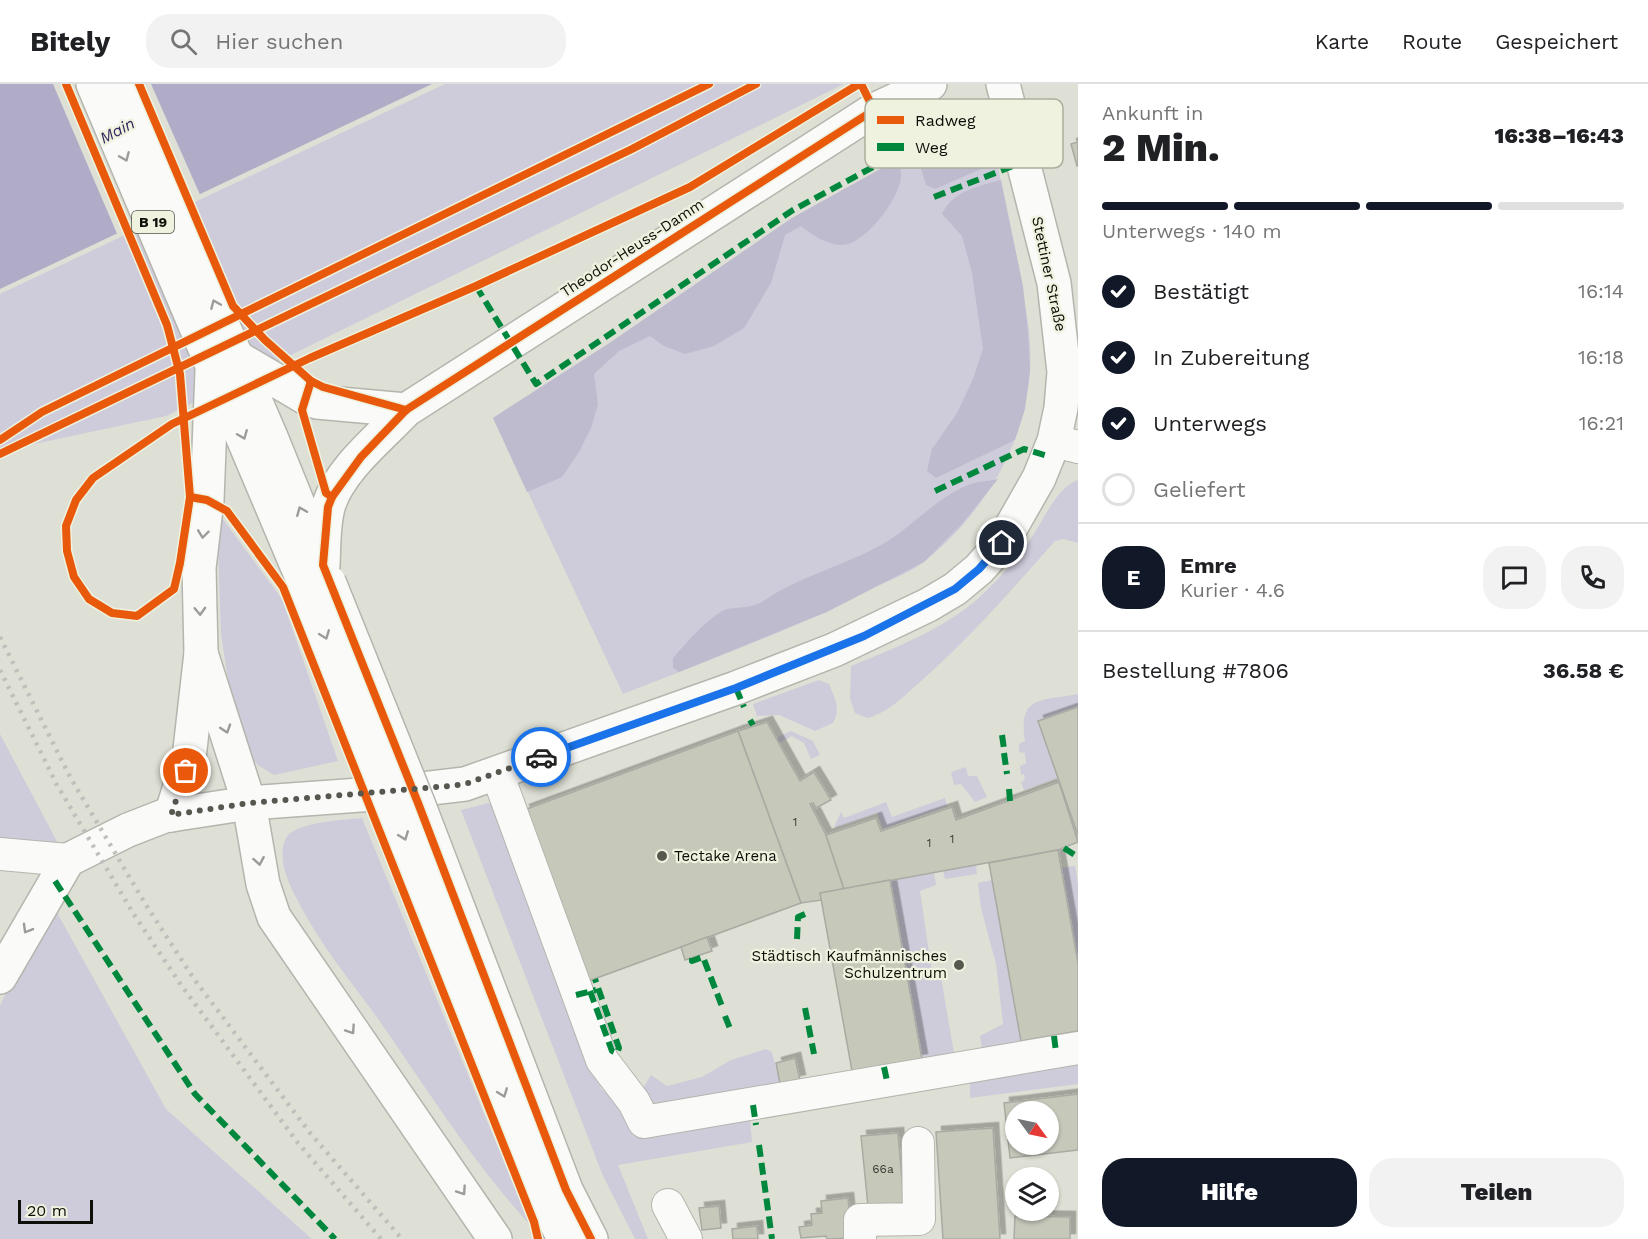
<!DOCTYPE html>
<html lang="de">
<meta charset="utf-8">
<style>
:root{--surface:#fff;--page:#f2f2f2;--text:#202124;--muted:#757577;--line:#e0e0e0;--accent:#111827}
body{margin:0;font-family:"Work Sans",sans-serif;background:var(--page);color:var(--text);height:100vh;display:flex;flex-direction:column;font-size:22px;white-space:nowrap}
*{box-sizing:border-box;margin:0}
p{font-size:20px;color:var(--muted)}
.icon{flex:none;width:33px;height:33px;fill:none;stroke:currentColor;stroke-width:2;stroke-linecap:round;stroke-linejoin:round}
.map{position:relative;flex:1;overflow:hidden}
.drawer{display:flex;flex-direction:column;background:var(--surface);width:570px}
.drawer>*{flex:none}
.needle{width:39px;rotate:123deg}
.tools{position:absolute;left:1005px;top:1017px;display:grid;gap:12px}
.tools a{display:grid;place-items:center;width:54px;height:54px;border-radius:50%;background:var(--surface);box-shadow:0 2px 4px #0004;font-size:30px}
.scale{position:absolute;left:18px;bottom:15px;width:75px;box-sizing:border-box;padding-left:6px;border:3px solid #0d0e08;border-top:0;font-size:16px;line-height:21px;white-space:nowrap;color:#0d0e08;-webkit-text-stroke:4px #eff2de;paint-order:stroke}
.pin{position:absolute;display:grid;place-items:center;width:51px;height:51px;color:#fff;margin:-26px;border:3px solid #fff;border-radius:50%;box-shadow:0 2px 6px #0007}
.courier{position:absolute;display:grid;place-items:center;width:60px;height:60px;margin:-30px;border:4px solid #1a73e8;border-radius:50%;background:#fff;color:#222;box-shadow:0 2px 8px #0007}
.overview em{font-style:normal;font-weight:800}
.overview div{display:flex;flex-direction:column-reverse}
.overview{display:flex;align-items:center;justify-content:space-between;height:102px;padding:0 24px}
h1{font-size:39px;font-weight:800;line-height:45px}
.bar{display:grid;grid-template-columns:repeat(4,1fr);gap:9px 6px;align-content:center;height:72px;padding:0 24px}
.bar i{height:8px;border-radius:4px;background:var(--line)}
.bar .current{background:var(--accent)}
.bar p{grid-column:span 4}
.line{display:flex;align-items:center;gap:15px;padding:0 24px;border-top:2px solid var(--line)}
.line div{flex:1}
.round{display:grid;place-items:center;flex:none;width:63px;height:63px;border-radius:24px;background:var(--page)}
ol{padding:0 24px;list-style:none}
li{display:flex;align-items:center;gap:18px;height:66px}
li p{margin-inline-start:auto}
li .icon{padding:6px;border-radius:50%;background:var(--accent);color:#fff;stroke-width:4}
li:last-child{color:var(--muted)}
li i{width:33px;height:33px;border:3px solid var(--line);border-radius:50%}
.cta{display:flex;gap:12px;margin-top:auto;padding:12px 24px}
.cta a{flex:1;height:69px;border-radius:24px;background:var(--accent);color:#fff;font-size:24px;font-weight:800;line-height:69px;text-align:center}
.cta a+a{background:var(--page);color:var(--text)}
header{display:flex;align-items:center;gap:36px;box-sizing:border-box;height:84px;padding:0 30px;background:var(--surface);border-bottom:2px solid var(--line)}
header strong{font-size:28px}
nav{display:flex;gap:33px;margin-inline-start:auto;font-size:21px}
.search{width:420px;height:54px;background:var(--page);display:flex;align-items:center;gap:15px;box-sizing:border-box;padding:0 21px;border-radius:24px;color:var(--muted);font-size:22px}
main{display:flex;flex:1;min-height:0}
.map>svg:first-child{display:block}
.green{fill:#cecbda}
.forest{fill:#bebbcf}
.water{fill:#b0acc8}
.pier{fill:#dee0d5}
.building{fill:#c6c8ba;stroke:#a9aaa2;stroke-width:1.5;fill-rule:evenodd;filter:url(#shadow)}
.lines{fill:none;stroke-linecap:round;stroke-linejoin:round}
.minor-casing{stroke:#b4b5ad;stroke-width:34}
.major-casing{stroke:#b4b5ad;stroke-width:36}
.minor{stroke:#fafaf9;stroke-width:32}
.major{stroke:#fafaf9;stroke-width:33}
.rail{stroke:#bfc0bc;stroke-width:4.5;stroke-dasharray:3 6;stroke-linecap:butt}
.major-bridge-casing{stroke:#b4b5ad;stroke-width:36;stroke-linecap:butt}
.major-bridge{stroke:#fafaf9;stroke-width:33}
.quiet{stroke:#00873e;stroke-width:6;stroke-dasharray:12 6;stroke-linecap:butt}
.cycleway-casing{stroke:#eff2de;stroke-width:11}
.cycleway{stroke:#e8590c;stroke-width:8}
.oneway{stroke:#9b9c99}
.done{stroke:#565850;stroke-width:6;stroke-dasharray:0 10.8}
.route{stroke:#1a73e8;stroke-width:8}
.poi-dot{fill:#565850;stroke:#eff2de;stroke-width:2}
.labels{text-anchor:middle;stroke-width:4.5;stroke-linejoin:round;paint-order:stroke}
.number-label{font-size:12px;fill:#3d3e36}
.shield{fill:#eff2de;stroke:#515248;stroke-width:1.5}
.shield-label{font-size:14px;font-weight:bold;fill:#0d0e08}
.street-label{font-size:15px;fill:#0d0e08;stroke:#eff2de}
.poi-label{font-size:15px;fill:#0d0e08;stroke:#eff2de;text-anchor:start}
.water-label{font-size:16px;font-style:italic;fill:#33245c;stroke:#eff2de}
.key{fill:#eff2de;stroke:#abae9e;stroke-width:1.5}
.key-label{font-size:16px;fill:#0d0e08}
</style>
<header>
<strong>Bitely</strong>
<div class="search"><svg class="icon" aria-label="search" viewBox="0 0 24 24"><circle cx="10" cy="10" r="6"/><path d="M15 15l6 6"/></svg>Hier suchen</div>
<nav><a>Karte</a><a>Route</a><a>Gespeichert</a></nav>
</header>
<main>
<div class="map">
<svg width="1078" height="1155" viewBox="0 0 1078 1155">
<defs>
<filter id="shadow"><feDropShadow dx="5.5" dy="-5.5" stdDeviation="0" flood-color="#0004"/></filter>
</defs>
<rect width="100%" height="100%" fill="#dee0d5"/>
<!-- green -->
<g class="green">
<polygon points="445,0 844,0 166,332 34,360 0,376 0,210"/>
<path d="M973 47 990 62 997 78C1003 106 1007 134 1013 162 1021 203 1033 245 1030 288 1024 363 984 429 925 477 909 490 884 498 865 508 787 548 705 578 623 610L493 334 608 260 792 134 919 63 958 48Z"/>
<path d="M1078 396V459L1063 455 1055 457C1012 506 969 555 920 598 904 612 888 629 867 634L855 629 850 615 851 582C897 563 943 546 981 512 999 495 1018 474 1032 453 1045 434 1056 404 1078 396Z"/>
<polygon points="222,434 282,515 338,677 274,691 258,681 244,666 230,609 221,550 218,462"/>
<path d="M819 596 829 600C835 614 841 625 833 639L815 647 779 631 757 632 753 620Z"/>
<path d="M1078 610V623L1058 694 1024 706 1021 698 1025 696 1024 690 1021 691 1020 682 1026 679 1025 669 1019 668V660L1025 657C1017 610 1044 617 1078 610Z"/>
<polygon points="791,647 813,657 820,671 811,675 804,659 792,652 779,659 776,654"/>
<polygon points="0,650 62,767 0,761"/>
<polygon points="966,683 968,692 977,692 987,713 975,718 961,700 954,701 951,688"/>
<polygon points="945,714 947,722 883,745 877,729 835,744 835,741 841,728 844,734 886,718 892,733"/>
<polygon points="489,719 493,720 601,1005 621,1020 633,1052 750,1035 752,1058 618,1081 648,1155 635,1155 603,1092 461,726"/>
<path d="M362 734 530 1141C474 1080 428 1007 381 939 353 900 321 862 299 819 289 801 276 774 286 754 294 738 344 736 362 734Z"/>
<polygon points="976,781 977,790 945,795 943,787"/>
<polygon points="1075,782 1078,800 1078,879 1061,784"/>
<polygon points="934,789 936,801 920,807 932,889 940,888 954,969 922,975 890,796"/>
<polygon points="992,796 1021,957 982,965 980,952 1003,940 996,880 981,824 978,799"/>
<polygon points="55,825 166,1025 312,1155 0,1155 0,922 11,898"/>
<polygon points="766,965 772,968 780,1000 655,1021 650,1020 642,1006 651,991 667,1002 702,993 731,976"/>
<polygon points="1078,977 1078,1000 970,1014 970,997"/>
</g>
<!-- forest -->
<g class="forest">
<polygon points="973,47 990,62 997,78 935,105 926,101 921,84 919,63 958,48"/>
<path d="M897 76C899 80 901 86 901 90 902 112 866 160 842 161 827 161 812 151 801 142L785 151 771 199 744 244 714 262 685 270 664 262 650 252 619 267 594 290 598 320 591 344 579 368 562 393 527 408 493 334 608 260 792 134Z"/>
<path d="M1001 96 1023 202 1028 247 1030 286 1025 325 1015 356 936 394 927 387 932 365 957 329 973 295 983 265 972 189 962 152 942 130C952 107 980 102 1001 96Z"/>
<path d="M998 395 961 441 924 478 827 528 679 588 673 584V574C688 557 703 539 722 527 732 521 748 527 765 516 801 492 843 482 881 461 912 444 937 412 971 400 979 397 990 397 998 395Z"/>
</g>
<!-- water -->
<polygon class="water" points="0,0 432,0 0,205"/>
<!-- pier -->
<polygon class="pier" points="53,0 151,0 201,113 118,152"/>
<!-- building -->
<g class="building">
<polygon points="1078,58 1078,82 1077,82 1071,60"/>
<polygon points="1078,623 1078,751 1038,637"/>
<polygon points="767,638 800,697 814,688 831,716 816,724 813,719 810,720 826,751 844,805 820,809 822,816 801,819 738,647"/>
<polygon points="738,647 801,819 586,898 524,726"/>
<polygon points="1059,698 1078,758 1058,766 844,805 826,751 876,734 881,747 952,723 956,736"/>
<polygon points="1058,766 1078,879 1078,947 1021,957 989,779"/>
<polygon points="890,796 922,975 852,987 820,809"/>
<polygon points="707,853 712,867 685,876 681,863"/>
<polygon points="795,974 800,996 780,1000 776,979"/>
<path d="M1078 1010V1066L1010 1074 1004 1019ZM1016 1028H1048V1060H1016Z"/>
<polygon points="993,1044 1000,1155 943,1155 936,1048"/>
<polygon points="898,1049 904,1119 868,1122 861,1052"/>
<polygon points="848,1114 852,1154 827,1155 826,1152 801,1154 799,1143 812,1141 811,1130 822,1129 821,1117"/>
<polygon points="719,1122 721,1144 702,1146 699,1124"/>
<polygon points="1015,1132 1070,1133 1070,1155 1014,1155"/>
<polygon points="757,1142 758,1155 733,1155 732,1145"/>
</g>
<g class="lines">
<!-- minor casing -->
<g class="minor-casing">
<g id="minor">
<polyline points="1054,357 1078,363"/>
<polyline points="497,689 602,976 634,1018 644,1038 1078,964"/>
<polyline points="0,770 68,776"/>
<polyline points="668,1121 686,1155"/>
<polyline points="860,1155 860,1136 919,1135 918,1059"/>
</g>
</g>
<!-- major casing -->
<g class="major-casing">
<g id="major">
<polyline points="93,0 303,496"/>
<polyline points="119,0 271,353 320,474"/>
<polyline points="238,274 306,314 317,318 406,326"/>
<path d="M323 481C324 462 323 439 329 420 341 384 380 354 406 326L874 26 930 0"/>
<polyline points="201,569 249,719 263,800 274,833 495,1155"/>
<polyline points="171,731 189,674 201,569 199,484 207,416 212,287"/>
<polyline points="0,893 68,776 128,746 164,732 249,719 388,709 465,700 736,604 834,566 928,521 955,505 979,485 1002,459 1039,394 1054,357 1061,324 1064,288 1054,199 1003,0"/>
<polyline points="503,941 566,1106 591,1155"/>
<polyline points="482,954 540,1106 564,1155"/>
</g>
</g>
<!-- minor -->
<use href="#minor" class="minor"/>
<!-- major -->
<use href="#major" class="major"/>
<!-- rail -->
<g class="rail">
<polyline points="0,553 70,693 146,821 194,895 310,1049 402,1155"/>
<polyline points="0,586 57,701 133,829 181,901 298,1059 381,1155"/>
</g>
<!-- major-bridge casing -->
<g class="major-bridge-casing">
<g id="major-bridge">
<polyline points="303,496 482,954"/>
<polyline points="329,498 418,719 503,941"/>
</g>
</g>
<!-- major-bridge -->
<use href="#major-bridge" class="major-bridge"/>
<!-- quiet -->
<g class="quiet">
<polyline points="934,113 1023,78"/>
<polyline points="476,202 536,300 793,126 929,53 1011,24"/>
<polyline points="935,407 1024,365 1048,372"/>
<polyline points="736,604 744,623"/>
<polyline points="750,636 753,641"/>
<polyline points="1002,651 1004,665"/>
<polyline points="1004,669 1007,690"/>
<polyline points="1009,705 1010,717"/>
<polyline points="1064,764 1078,773"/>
<polyline points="55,797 195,1010 335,1155"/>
<polyline points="797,855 798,833 805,830"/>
<polyline points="692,874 692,877 703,873 723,925"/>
<polyline points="590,907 612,967 617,969 619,964 595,895"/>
<polyline points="576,911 596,906"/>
<polyline points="805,924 814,970"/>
<polyline points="725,932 731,947"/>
<polyline points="1054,952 1056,968"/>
<polyline points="884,983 887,997"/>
<polyline points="753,1021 756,1041"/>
<polyline points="759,1061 772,1155"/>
</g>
<!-- cycleway casing -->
<g class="cycleway-casing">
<g id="cycleway">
<polyline points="66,0 167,241 180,290 190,413 180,479 174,505 137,532 112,529 89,515 74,493 67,467 66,442 76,416 93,394 172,340 310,274 476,202 690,103 859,0"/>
<polyline points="139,0 233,222 265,256 311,297 323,303 406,326"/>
<polyline points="311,297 302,326 326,409 332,413"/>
<polyline points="0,356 42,328 709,0"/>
<polyline points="0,370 632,65 756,0"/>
<polyline points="190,413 207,416 227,427 283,503 534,1138 538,1155"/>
<polyline points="591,1155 566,1106 418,719 323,481 328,423 332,413 361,373 406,326 874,26 861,0"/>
</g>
</g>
<!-- cycleway -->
<use href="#cycleway" class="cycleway"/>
</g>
<!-- one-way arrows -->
<defs><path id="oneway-chevron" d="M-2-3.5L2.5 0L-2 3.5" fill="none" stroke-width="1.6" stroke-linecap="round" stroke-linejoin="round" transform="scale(1.5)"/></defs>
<g class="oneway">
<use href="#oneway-chevron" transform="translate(125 73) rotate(67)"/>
<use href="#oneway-chevron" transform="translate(215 220) rotate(-113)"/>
<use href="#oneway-chevron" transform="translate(243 351) rotate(68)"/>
<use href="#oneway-chevron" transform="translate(301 427) rotate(-112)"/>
<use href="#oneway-chevron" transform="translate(203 450) rotate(97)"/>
<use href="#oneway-chevron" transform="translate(200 527) rotate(88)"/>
<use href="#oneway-chevron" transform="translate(325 551) rotate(69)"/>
<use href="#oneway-chevron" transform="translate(226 645) rotate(72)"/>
<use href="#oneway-chevron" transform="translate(404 752) rotate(69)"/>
<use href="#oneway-chevron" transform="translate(259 777) rotate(80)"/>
<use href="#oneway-chevron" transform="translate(27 845) rotate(120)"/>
<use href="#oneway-chevron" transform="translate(351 946) rotate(56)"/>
<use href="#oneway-chevron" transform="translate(503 1009) rotate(69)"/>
<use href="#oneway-chevron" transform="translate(462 1107) rotate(56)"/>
</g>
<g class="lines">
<!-- done -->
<polyline class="done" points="186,687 171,731 249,719 449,702 465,700 541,673"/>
<!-- route -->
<polyline class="route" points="541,673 736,604 864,552 955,505 979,485 1002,459"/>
</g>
<!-- markers -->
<g class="poi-dot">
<circle cx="662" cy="772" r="6"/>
<circle cx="959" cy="881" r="6"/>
</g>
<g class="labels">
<!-- number labels -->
<g class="number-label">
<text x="795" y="742">1</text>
<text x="952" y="759">1</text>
<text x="929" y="763">1</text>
<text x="883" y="1089">66a</text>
</g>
<!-- shield labels -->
<rect class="shield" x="132" y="127" width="42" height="22" rx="4.5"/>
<g class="shield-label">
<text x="153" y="143">B 19</text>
</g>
<!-- street labels -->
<g class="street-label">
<text transform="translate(632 164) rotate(-33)" y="5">Theodor-Heuss-Damm</text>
<text transform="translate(1049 190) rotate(78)" y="5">Stettiner Straße</text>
</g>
<!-- poi labels -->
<g class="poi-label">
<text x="674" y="777">Tectake Arena</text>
<text x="947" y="877" text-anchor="end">Städtisch Kaufmännisches<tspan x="947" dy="17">Schulzentrum</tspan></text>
</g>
<!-- water labels -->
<g class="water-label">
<text transform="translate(117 46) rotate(-28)" y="6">Main</text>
</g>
</g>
<!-- legend -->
<rect x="865" y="15" width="198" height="69" rx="9" class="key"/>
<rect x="877" y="32" width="27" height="8" fill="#e8590c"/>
<rect x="877" y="59" width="27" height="8" fill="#00873e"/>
<g class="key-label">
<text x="915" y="42">Radweg</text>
<text x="915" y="69">Weg</text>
</g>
</svg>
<div class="tools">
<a><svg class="needle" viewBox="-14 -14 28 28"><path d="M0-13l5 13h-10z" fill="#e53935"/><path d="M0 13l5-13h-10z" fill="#757577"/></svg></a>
<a><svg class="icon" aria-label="layers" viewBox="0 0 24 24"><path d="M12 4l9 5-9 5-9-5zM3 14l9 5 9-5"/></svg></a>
</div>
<div class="scale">20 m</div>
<div class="pin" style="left:186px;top:687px;background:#ea580c"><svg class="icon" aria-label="bag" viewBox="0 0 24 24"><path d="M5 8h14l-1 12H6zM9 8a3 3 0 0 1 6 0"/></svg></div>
<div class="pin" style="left:1002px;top:459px;background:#1f2937"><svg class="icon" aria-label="home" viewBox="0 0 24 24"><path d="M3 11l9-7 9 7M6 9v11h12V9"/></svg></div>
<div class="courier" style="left:541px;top:673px"><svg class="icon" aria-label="car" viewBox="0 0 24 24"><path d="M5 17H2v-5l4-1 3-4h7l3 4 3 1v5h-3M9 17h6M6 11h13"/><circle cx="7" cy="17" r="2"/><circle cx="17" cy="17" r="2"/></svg></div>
</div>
<section class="drawer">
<div class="overview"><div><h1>2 Min.</h1><p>Ankunft in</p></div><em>16:38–16:43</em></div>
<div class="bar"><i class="current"></i><i class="current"></i><i class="current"></i><i></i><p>Unterwegs · 140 m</p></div>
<ol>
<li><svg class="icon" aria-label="check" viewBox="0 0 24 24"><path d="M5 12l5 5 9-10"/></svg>Bestätigt<p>16:14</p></li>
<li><svg class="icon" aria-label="check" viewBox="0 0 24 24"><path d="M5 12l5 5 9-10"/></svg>In Zubereitung<p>16:18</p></li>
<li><svg class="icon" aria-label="check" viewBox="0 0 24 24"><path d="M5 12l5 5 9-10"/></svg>Unterwegs<p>16:21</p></li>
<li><i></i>Geliefert</li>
</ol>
<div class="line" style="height:108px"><b class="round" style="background:var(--accent);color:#fff">E</b><div><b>Emre</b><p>Kurier · 4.6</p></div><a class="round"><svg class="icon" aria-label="chat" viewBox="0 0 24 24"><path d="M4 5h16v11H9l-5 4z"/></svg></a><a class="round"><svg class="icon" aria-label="phone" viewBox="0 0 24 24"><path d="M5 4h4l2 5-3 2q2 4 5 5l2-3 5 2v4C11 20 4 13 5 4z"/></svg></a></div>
<div class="line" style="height:78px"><div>Bestellung #7806</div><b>36.58 €</b></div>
<div class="cta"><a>Hilfe</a><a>Teilen</a></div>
</section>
</main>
